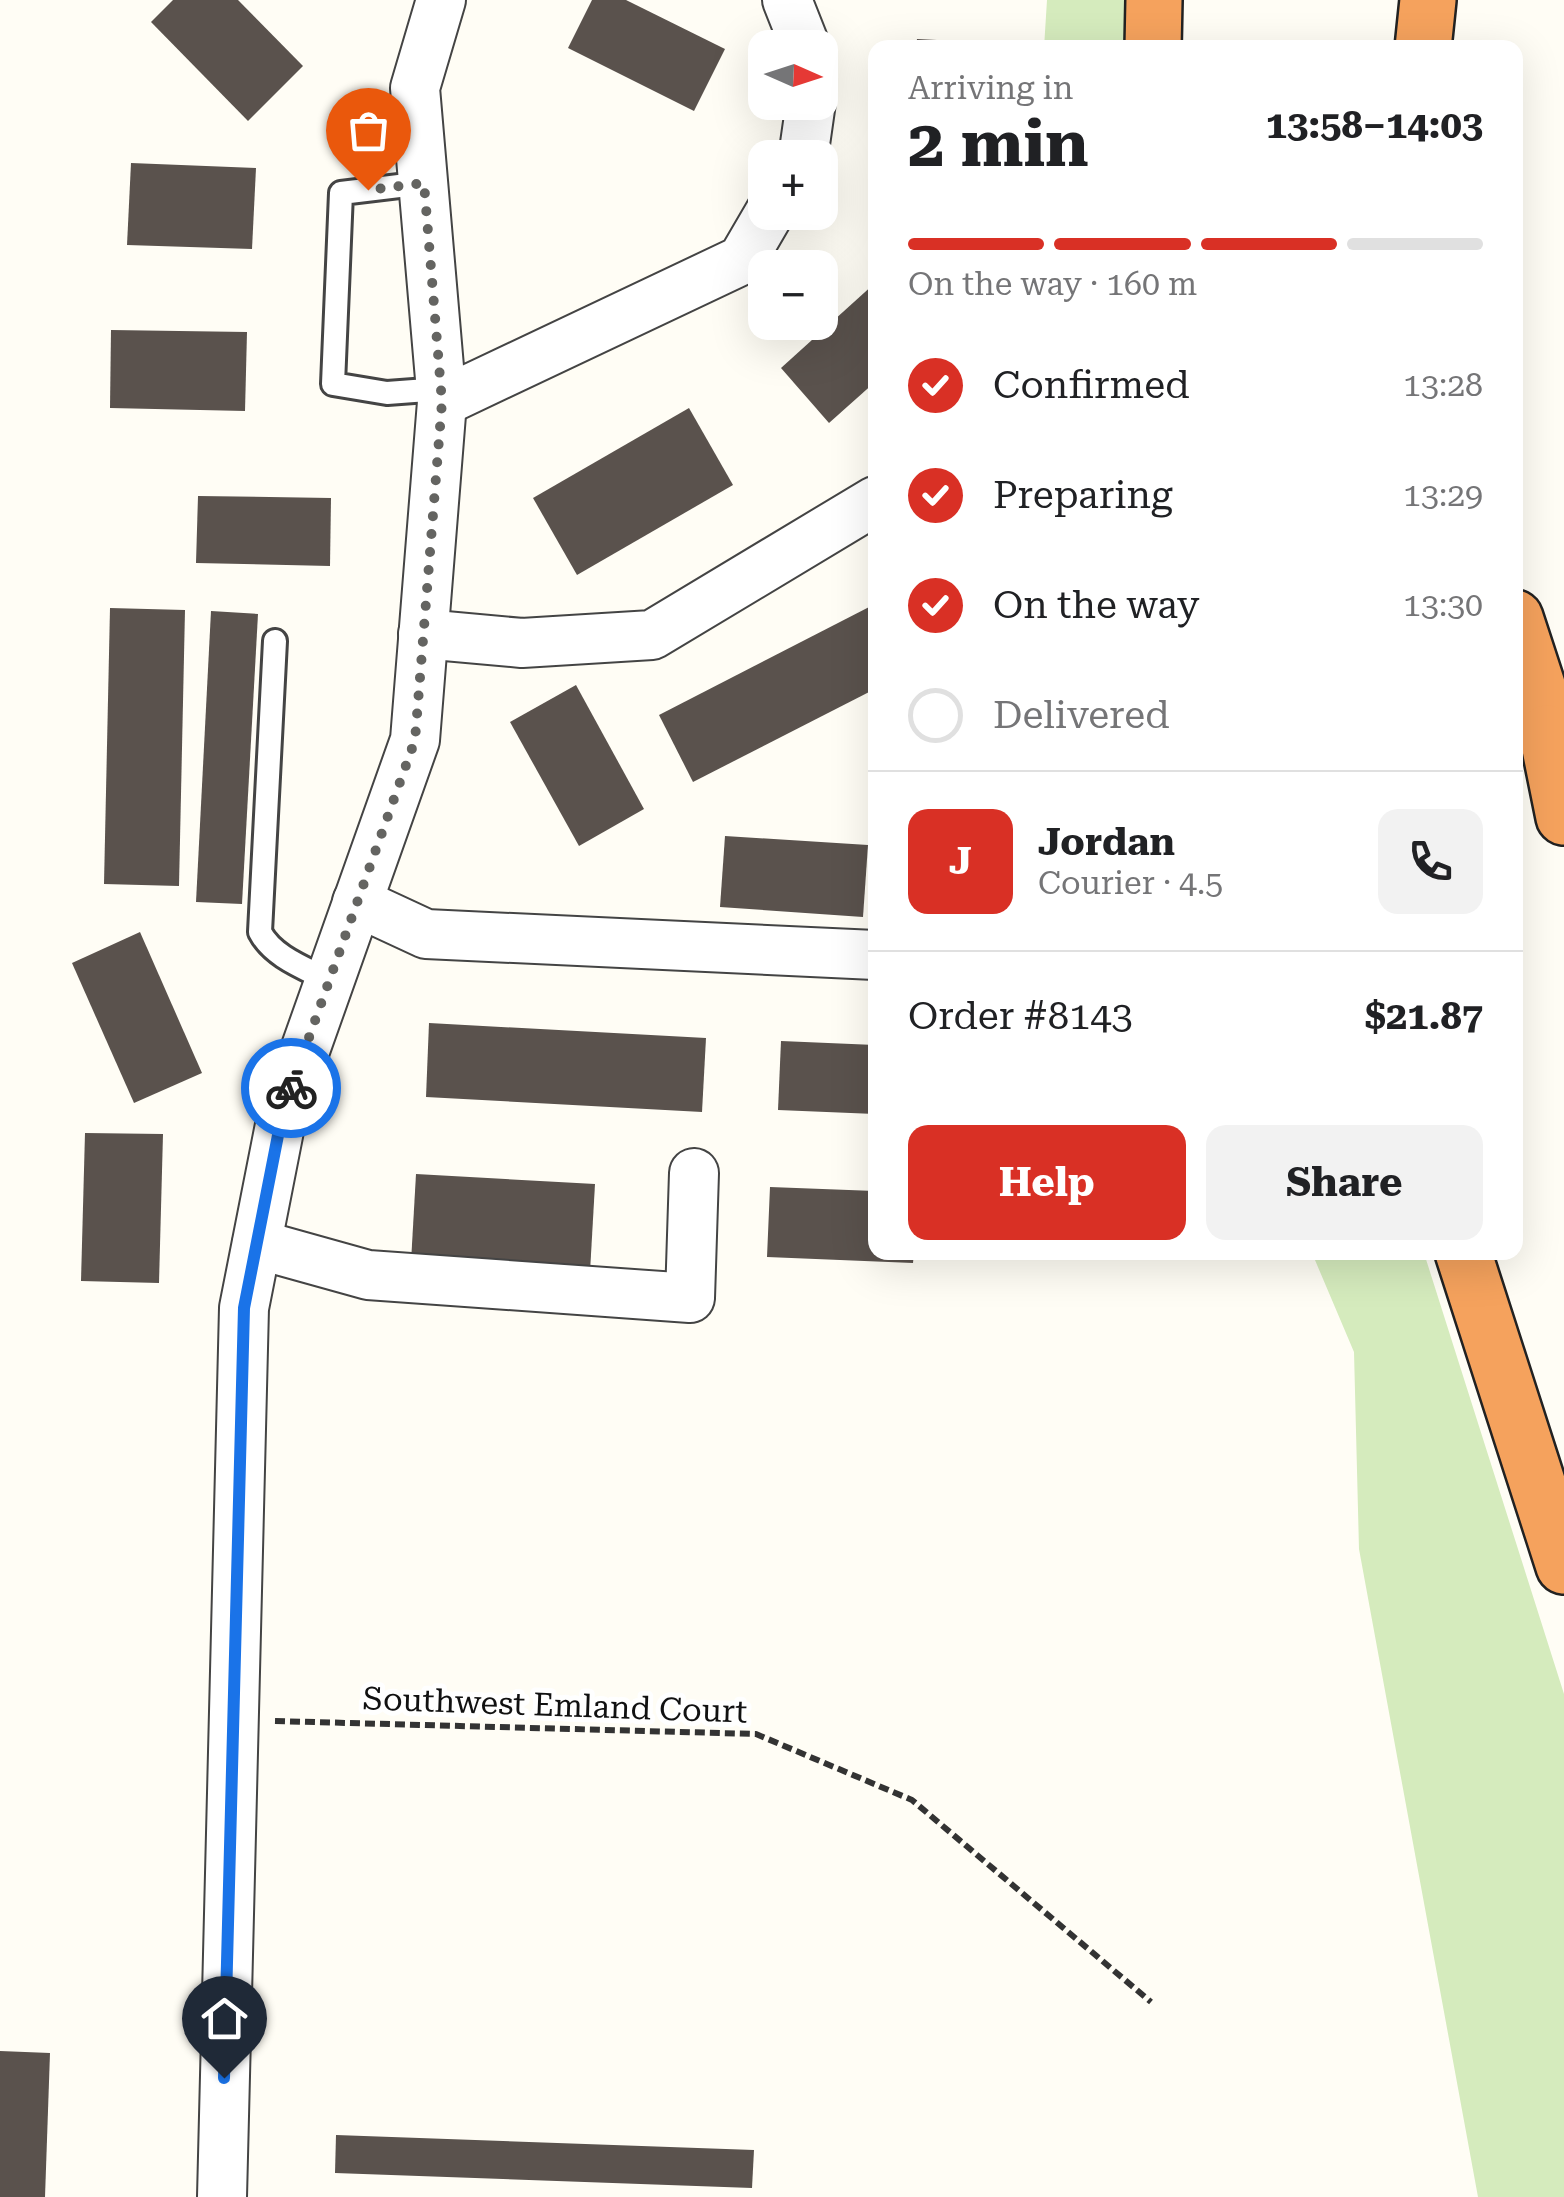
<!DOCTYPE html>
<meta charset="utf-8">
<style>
:root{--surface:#fff;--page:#f2f2f2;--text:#202124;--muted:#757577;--line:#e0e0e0;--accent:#d93025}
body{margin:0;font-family:"Roboto Serif",serif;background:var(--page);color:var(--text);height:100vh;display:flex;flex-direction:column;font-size:38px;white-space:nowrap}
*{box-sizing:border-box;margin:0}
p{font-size:32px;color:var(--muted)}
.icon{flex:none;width:55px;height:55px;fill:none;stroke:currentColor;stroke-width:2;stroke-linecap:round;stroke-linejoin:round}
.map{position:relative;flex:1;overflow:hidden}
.drawer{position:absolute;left:868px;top:40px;width:655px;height:1220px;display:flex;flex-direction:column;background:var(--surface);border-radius:20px;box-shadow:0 10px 40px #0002}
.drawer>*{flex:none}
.needle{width:65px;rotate:93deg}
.tools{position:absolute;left:748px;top:30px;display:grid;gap:20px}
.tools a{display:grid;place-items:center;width:90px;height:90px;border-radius:20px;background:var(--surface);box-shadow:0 10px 40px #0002;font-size:50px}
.pin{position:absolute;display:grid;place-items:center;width:85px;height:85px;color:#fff;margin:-102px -42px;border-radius:50% 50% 50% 0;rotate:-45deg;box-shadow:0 0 10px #0007}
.pin .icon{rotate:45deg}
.courier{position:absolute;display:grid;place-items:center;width:100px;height:100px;margin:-50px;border:8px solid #1a73e8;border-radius:50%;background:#fff;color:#222;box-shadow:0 2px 12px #0007}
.head em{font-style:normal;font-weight:700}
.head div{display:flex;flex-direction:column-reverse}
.head{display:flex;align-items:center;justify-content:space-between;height:170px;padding:0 40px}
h1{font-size:65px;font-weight:700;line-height:75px}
.bar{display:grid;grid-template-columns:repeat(4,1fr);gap:15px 10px;align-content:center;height:120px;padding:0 40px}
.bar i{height:12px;border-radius:8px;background:var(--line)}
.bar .current{background:var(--accent)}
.bar p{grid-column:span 4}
.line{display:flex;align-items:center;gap:25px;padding:0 40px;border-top:2px solid var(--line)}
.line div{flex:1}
.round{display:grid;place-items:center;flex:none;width:105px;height:105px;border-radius:20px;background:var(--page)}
ol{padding:0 40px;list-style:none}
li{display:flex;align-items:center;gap:30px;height:110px}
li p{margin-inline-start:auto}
li .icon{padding:10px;border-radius:50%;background:var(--accent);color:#fff;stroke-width:4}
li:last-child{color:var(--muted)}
li i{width:55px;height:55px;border:5px solid var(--line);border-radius:50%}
.action{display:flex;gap:20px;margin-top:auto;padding:20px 40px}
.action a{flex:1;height:115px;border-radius:20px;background:var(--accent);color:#fff;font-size:40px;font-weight:700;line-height:115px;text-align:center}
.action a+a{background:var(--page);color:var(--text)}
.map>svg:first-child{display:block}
.green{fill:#d5ebbd}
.building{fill:#5a524d}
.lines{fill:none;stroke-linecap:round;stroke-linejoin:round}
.service-casing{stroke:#444;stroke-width:28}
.minor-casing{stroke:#444;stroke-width:52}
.motorway-casing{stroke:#222;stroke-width:60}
.path{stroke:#333;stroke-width:6;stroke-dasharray:10 5;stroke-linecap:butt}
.service{stroke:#fff;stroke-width:22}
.minor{stroke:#fff;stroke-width:48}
.motorway{stroke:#f5a25d;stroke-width:55}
.done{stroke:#646461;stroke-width:10;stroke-dasharray:0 18}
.route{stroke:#1a73e8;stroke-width:12}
.labels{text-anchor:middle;stroke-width:10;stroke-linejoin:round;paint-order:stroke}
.street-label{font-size:32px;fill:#111;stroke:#fff}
</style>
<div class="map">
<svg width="1564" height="2197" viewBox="0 0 1564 2197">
<rect width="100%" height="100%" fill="#fffdf5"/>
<!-- green -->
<g class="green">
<polygon points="1047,0 1133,0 1132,47 1044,48"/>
<polygon points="1312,1253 1424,1253 1564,1694 1564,2197 1478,2197 1359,1549 1354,1352"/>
</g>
<!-- building -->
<g class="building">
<polygon points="173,0 238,0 303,66 248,121 151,22"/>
<polygon points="592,0 626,0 725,49 694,111 568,48"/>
<polygon points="917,39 957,41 957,48 916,48"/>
<polygon points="131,163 256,168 252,249 127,245"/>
<polygon points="875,283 875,382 829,423 781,368"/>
<polygon points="111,330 247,332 245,411 110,408"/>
<polygon points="689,408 733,485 577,575 533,498"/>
<polygon points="198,496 331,498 330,566 196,563"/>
<polygon points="875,604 875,689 693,782 659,715"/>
<polygon points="110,608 185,610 179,886 104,884"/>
<polygon points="211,611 258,614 242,904 196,902"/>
<polygon points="576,685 644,809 579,846 510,722"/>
<polygon points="725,836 868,845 863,917 720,907"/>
<polygon points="140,932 202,1073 134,1103 72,963"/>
<polygon points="429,1023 706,1038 702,1112 426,1097"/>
<polygon points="781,1041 875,1045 875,1114 778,1110"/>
<polygon points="85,1133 163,1134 159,1283 81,1281"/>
<polygon points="416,1174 595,1184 590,1272 411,1262"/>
<polygon points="770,1187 875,1191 875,1252 914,1252 913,1263 767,1257"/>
<polygon points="0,2051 50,2053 45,2197 0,2197"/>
<polygon points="336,2135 754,2150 752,2188 335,2173"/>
</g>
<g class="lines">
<!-- service casing -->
<g class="service-casing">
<g id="service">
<polyline points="424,183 341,193 333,384 387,393 441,389"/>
<path d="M275 641 260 932C273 957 305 968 330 981"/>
</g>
</g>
<!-- minor casing -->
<g class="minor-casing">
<g id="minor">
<polyline points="441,0 415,88 442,402 742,260 770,212"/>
<polyline points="787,0 806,48"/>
<polyline points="803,158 811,102"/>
<polyline points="423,634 522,643 652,635 875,501"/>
<polyline points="357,902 426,934 875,955"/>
<polyline points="257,1244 368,1275 690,1298 694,1173"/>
<polyline points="222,2197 244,1308 282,1115 415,740 442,402"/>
</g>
</g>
<!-- motorway casing -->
<g class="motorway-casing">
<g id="motorway">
<polyline points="1153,48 1154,0"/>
<polyline points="1423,48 1428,0"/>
<polyline points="1515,618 1564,768"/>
<polyline points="1547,733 1564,817"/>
<polyline points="1463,1252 1564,1566"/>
</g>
</g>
<!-- path -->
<polyline class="path" points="275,1721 756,1734 912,1800 1151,2002"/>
<!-- service -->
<use href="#service" class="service"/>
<!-- minor -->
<use href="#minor" class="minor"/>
<!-- motorway -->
<use href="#motorway" class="motorway"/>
</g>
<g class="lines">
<!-- done -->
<polyline class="done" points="291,1088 415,740 442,402 424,183 368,190"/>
<!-- route -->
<polyline class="route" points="224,2078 244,1308 282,1115 291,1088"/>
</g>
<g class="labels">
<!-- street labels -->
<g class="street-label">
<text transform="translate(555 1705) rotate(2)" y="11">Southwest Emland Court</text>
</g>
</g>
</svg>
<div class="tools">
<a><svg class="needle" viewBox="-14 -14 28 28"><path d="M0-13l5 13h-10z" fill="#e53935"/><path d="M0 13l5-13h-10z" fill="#757577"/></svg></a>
<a>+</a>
<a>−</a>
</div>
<div class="pin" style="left:368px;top:190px;background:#ea580c"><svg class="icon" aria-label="bag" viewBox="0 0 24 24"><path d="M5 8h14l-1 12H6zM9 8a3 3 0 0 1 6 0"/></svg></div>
<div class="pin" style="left:224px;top:2078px;background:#1f2937"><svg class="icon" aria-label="home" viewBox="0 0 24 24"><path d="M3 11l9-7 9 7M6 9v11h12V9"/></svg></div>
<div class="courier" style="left:291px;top:1088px"><svg class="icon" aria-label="bike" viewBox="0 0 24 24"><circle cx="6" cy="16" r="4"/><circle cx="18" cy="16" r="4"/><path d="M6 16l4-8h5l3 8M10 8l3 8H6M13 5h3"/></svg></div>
<section class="drawer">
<div class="head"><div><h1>2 min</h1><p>Arriving in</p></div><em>13:58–14:03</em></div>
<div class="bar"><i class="current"></i><i class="current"></i><i class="current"></i><i></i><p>On the way · 160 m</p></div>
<ol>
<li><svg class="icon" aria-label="check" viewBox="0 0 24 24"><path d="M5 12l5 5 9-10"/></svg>Confirmed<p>13:28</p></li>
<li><svg class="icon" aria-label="check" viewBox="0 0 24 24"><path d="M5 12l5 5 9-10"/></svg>Preparing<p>13:29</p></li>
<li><svg class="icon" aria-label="check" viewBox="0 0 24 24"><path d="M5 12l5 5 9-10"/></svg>On the way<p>13:30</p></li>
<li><i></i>Delivered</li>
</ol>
<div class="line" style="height:180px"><b class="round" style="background:var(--accent);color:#fff">J</b><div><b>Jordan</b><p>Courier · 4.5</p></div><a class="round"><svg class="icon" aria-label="phone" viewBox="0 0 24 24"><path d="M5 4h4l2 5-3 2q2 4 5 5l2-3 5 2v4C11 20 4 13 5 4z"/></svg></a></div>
<div class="line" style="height:130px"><div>Order #8143</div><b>$21.87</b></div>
<div class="action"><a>Help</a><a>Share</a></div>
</section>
</div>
